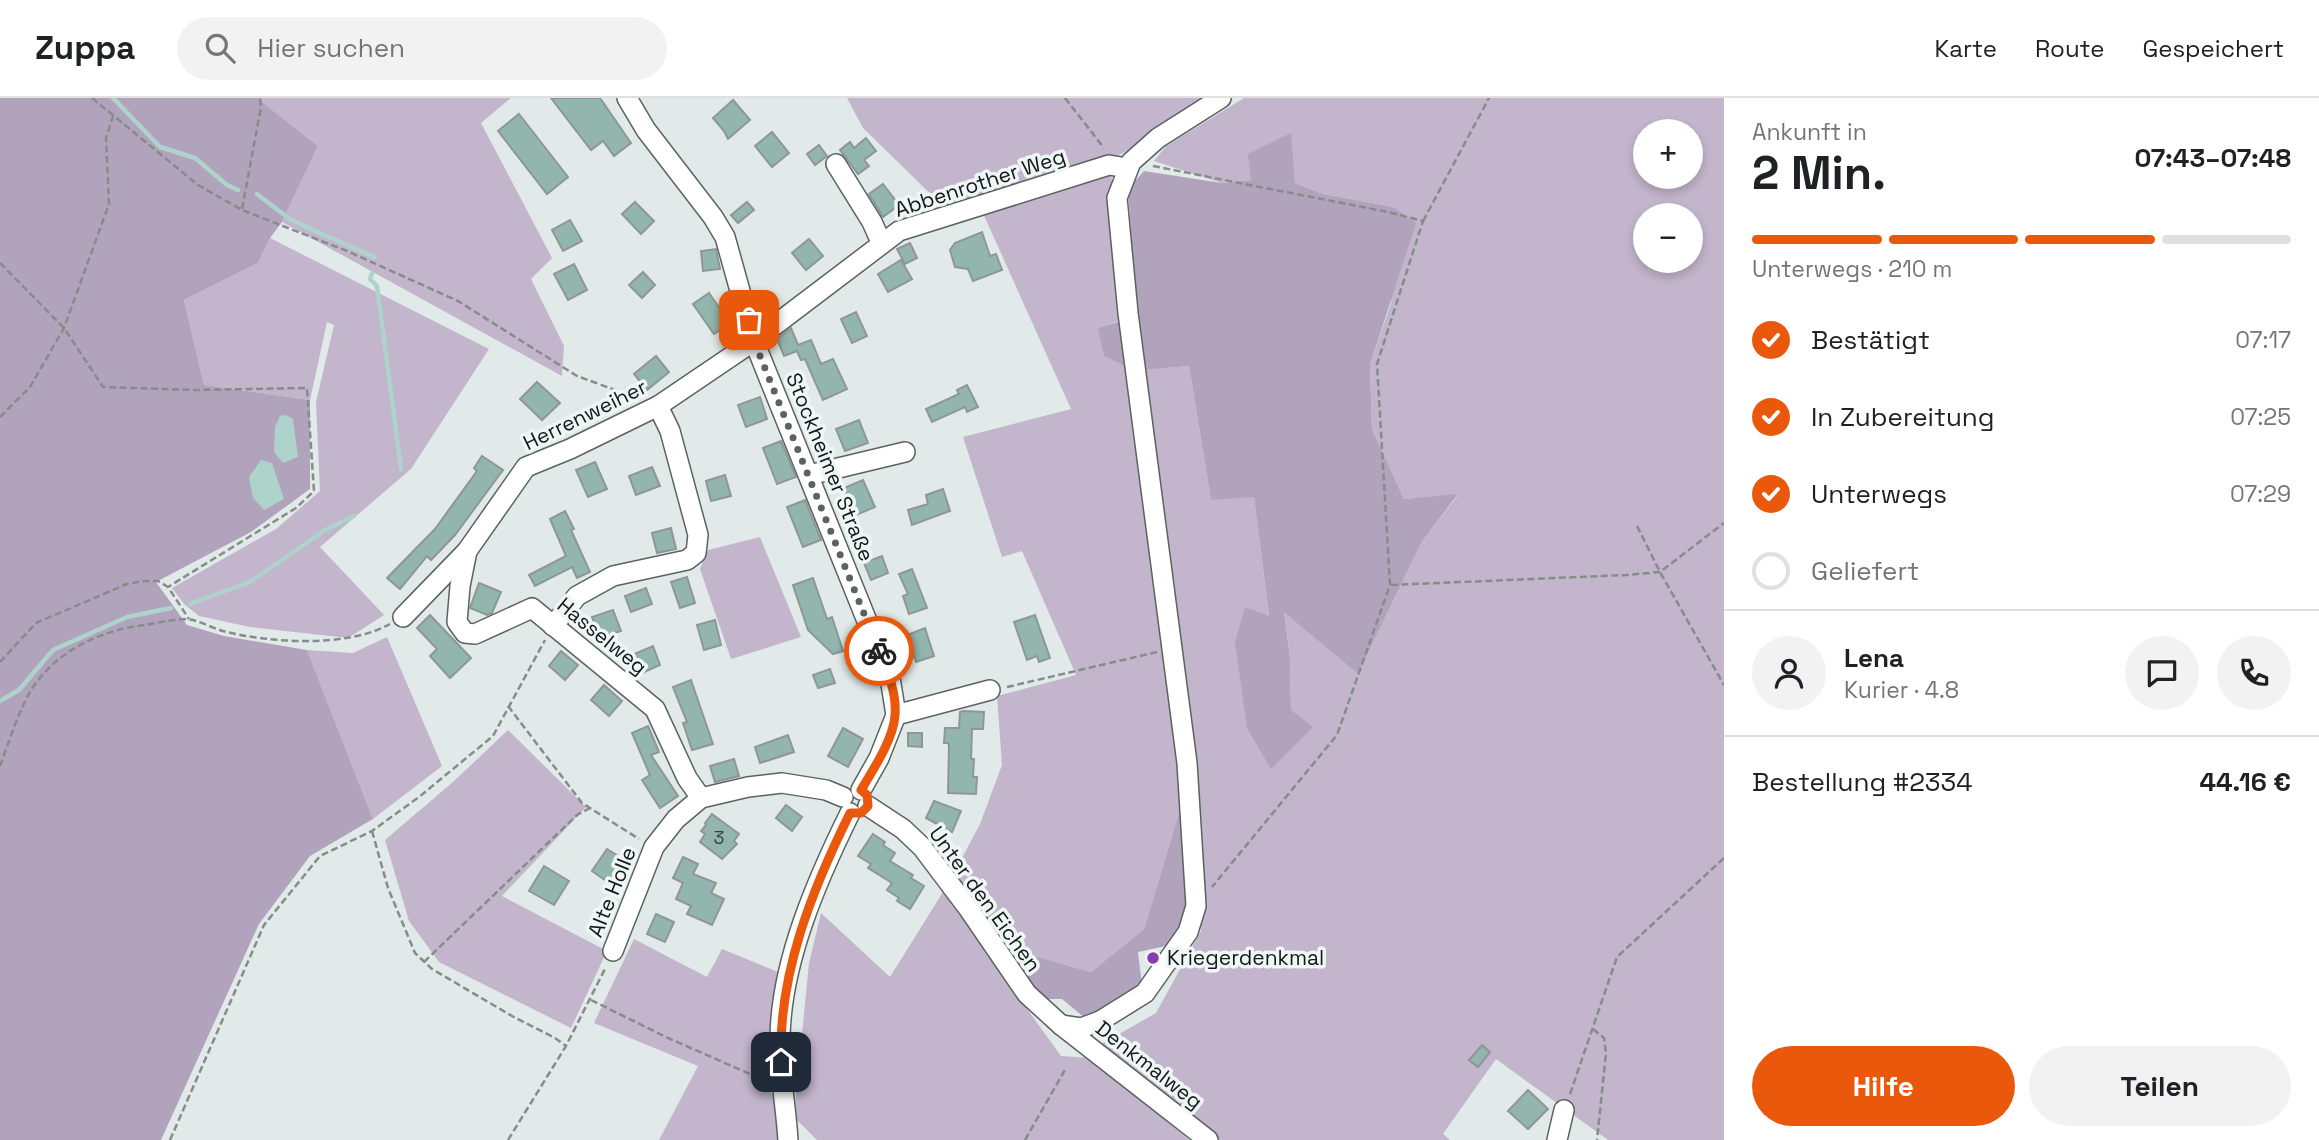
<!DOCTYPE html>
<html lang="de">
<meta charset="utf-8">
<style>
:root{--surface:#fff;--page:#f2f2f2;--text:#202124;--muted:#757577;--line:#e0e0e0;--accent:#ea580c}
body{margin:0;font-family:"Space Grotesk",sans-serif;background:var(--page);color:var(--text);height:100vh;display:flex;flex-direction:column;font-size:26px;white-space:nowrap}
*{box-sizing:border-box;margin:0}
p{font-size:23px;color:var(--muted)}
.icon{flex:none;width:38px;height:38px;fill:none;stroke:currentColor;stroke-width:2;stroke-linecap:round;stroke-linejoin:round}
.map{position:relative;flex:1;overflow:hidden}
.drawer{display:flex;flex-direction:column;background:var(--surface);width:595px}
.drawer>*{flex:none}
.tools{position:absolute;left:1633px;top:21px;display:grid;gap:14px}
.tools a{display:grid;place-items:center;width:70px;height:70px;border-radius:50%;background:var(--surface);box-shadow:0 4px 10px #0003;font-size:35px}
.pin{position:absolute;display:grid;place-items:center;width:60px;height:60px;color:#fff;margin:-30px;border-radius:14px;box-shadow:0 4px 10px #0006}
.courier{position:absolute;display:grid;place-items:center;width:70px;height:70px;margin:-35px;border:5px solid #ea580c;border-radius:50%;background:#fff;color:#222;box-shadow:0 2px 9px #0007}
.summary em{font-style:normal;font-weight:800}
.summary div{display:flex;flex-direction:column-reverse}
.summary{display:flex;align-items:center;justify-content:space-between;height:119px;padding:0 28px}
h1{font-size:46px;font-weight:800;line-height:52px}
.bar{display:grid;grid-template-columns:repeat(4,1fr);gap:10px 7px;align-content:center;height:84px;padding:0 28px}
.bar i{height:9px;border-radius:5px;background:var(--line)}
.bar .on{background:var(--accent)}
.bar p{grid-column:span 4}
.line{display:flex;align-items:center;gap:18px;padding:0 28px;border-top:2px solid var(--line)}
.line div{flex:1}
.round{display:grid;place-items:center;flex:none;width:74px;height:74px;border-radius:37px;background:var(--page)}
ol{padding:0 28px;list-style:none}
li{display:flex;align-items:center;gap:21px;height:77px}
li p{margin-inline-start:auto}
li .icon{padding:7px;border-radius:50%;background:var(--accent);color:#fff;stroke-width:4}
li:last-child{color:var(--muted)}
li i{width:38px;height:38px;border:4px solid var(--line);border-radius:50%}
.button{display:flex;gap:14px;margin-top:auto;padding:14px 28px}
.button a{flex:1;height:80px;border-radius:42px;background:var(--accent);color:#fff;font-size:28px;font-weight:800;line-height:80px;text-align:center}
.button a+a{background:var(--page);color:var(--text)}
header{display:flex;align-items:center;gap:42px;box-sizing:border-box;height:98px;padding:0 35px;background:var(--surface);border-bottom:2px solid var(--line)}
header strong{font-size:33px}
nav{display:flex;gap:38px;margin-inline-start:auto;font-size:24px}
.search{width:490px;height:63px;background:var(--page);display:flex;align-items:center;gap:18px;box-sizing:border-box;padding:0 24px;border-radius:38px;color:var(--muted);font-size:26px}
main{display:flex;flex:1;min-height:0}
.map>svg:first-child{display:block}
.green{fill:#c2b5cc;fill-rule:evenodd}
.forest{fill:#b2a3bc}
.water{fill:#aed3cb}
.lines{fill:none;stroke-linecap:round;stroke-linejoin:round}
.stream{stroke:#aed3cb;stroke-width:4.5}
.building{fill:#92b6ae;stroke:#8e9795;stroke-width:2}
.minor-casing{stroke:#5b6361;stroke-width:22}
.path{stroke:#868c8a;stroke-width:2.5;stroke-dasharray:7 3.5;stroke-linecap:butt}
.minor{stroke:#fff;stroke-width:19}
.done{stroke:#5c6260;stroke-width:7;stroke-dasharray:0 12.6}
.route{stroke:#ea580c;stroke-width:9}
.poi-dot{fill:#873daf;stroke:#eef7f5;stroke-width:2.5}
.labels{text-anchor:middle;stroke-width:7;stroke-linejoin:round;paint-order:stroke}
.number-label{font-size:18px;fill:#34403d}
.street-label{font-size:21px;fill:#151817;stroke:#eef7f5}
.poi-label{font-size:21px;fill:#151817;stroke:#eef7f5;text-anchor:start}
</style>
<header>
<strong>Zuppa</strong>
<div class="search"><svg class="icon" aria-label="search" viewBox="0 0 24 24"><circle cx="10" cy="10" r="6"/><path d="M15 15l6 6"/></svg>Hier suchen</div>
<nav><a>Karte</a><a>Route</a><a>Gespeichert</a></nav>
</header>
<main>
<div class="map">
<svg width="1724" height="1042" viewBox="0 0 1724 1042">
<rect width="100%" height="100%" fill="#e1eae8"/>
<!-- green -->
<g class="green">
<polygon points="261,0 511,0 481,25 552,160 531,181 564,248 562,278 282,124 318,48 261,3"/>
<polygon points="847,0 1213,0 1201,10 1107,64 947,112 863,30"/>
<path d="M1244 0H1724V1042H1608L1496 961 1443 1036 1450 1042H1220L1098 948 1156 915 1201 833 1198 713 1145 272 1189 268 1211 402 1254 398 1269 519 1291 612 1290 560 1284 513 1358 576 1421 445 1458 397 1404 401 1372 331 1370 267 1391 205 1393 109 1323 96 1295 85 1290 35 1252 82 1222 85 1154 63 1166 48ZM1645 33H1690V79H1645ZM1645 117H1690V163H1645Z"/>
<polygon points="1111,72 1122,222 1098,230 1130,270 1184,698 1144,831 1091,874 1003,849 952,779 980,726 1002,667 997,598 1076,577 1022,453 1002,459 963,339 1071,311 982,113"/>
<polygon points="270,140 489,251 411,371 320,449 384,517 348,540 250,529 199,518 184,506 172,490 276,431 320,393 316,304 334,227 327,224 310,302 204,287 184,202 258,165"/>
<polygon points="760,439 801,539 731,561 700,471 708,452"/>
<polygon points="387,539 442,668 373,721 307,552 353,555"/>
<polygon points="508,632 586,709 502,798 607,853 571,930 439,864 409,823 385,742 453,684"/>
<polygon points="943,794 1061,958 1091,960 1189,1042 817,1042 794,1019 809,865 821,815 890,879"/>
<polygon points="634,841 707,879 722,851 783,876 775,986 764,982 778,1008 780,1042 659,1042 698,968 594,925"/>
</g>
<!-- forest -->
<g class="forest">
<polygon points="0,0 261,0 261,3 318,48 282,124 270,140 258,165 184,202 204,287 310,302 310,391 251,434 156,484 187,527 224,538 307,552 373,721 310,758 259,826 161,1042 0,1042"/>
<polygon points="1291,35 1295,85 1323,96 1393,109 1416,125 1370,267 1372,331 1404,401 1458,396 1421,445 1358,576 1284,514 1290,560 1291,612 1313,629 1271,671 1247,630 1235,544 1245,509 1269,518 1254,399 1211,402 1189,268 1145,272 1130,270 1104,258 1098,230 1137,218 1128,91 1144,73 1222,85 1251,82 1248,56"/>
<polygon points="1184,698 1188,834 1171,847 1138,854 1144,904 1097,930 1062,901 1044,901 1003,849 1091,874 1144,831"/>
</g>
<!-- water -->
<g class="water">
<polygon points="286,317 293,321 298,359 283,365 274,354 275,329 280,318"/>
<polygon points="261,362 272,365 284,401 264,412 253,400 249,379"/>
</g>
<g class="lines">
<!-- stream -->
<g class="stream">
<polyline points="113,0 160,49 195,60 227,87 238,92"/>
<polyline points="257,96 291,122 374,159"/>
<polyline points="372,175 370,181 377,188 401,371"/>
<polyline points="190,506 250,484 325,432 354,418"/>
<polyline points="0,603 19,592 53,552 127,519 171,510"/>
</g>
</g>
<!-- building -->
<g class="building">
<polygon points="551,0 600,0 631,45 614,58 603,43 591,52"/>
<polygon points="733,2 750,22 728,41 724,33 713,20"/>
<polygon points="519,16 568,79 547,96 498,33"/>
<polygon points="772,34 789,55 772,69 755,48"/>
<polygon points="866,40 876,53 864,62 869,68 858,76 840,52 850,44 854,50"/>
<polygon points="819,47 827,58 815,67 807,56"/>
<polygon points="883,86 899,107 883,119 869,96"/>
<polygon points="635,104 654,123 641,136 622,116"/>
<polygon points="747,104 754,112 738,125 731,117"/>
<polygon points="570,122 582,143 563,153 552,132"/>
<polygon points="982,134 990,158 996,156 1002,172 973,183 968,171 955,169 950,152 955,145"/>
<polygon points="809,141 823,158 806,172 792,155"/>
<polygon points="910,145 917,160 905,166 897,151"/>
<polygon points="716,151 720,171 703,173 701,153"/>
<polygon points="901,162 912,181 888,194 878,176"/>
<polygon points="574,166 587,192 568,202 554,176"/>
<polygon points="643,174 655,187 642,200 629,187"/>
<polygon points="709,195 730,225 714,236 693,206"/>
<polygon points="856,214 867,238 852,245 841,221"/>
<polygon points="791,230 798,247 811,242 821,266 833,261 847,291 823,302 805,261 801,262 797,253 784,258 777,241"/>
<polygon points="656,258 669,274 647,292 634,276"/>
<polygon points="537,284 560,305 542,322 520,301"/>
<polygon points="967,287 978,309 967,314 965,309 932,324 926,311 959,296 957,292"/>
<polygon points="760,299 767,321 746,329 738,307"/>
<polygon points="859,322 868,345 845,353 836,331"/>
<polygon points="781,343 796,379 777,386 763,350"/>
<polygon points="482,358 503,372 455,437 431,462 427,458 400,491 387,480 435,431 477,373 474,370"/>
<polygon points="595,364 607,391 588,399 576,372"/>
<polygon points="652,369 660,388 636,397 629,378"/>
<polygon points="725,377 731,398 711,403 706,383"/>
<polygon points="863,382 875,409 856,417 844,390"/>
<polygon points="943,391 950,413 912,427 908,412 928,406 926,397"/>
<polygon points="805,402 821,442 803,449 787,409"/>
<polygon points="565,413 574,431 571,432 590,474 577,480 572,469 535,488 529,477 566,458 550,421"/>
<polygon points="671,430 676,451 657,455 652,435"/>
<polygon points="882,458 888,475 871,482 864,465"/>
<polygon points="912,471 927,510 909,516 903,498 908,496 899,476"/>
<polygon points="687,479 695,505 680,510 671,484"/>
<polygon points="813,480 827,521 832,519 843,553 833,556 808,532 793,487"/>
<polygon points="479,485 501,494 492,515 487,517 470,510"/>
<polygon points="646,490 652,506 631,514 625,498"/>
<polygon points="613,512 621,533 600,540 592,519"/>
<polygon points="430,517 471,560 450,580 430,558 437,551 417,530"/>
<polygon points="1035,517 1050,560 1039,564 1037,558 1027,562 1014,524"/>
<polygon points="715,522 721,547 704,552 697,527"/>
<polygon points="925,530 934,558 916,564 907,537"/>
<polygon points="653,548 660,567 640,576 632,557"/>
<polygon points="561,553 578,567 565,582 549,568"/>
<polygon points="830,571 835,585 818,590 813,577"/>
<polygon points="691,582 713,646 692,652 683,625 687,624 673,589"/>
<polygon points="604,587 622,603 609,618 591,602"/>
<polygon points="963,613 984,614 983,631 972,631 971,661 974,661 973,679 977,679 976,696 948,695 949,648 948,645 944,645 945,630 959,630 960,614"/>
<polygon points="648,628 659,654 651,657 678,698 660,710 642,682 650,677 632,635"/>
<polygon points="843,630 863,641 848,669 828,658"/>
<polygon points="908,635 922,635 922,649 908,648"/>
<polygon points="788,637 794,654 760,665 755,649"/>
<polygon points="734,661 739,678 715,684 710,668"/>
<polygon points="934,703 961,713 952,734 926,720"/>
<polygon points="786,707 802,719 792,733 776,720"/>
<polygon points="712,716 739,736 734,743 737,746 722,761 700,744 705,736 701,733 706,727 705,725"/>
<polygon points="873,736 885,744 883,747 895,755 890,763 913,777 911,780 924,788 910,811 897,803 899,800 887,792 892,785 868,770 871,766 858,758"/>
<polygon points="607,751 623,761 608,784 592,773"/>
<polygon points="683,759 698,766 693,776 716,785 711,795 724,801 712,827 687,816 691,808 676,801 683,785 673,780"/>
<polygon points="544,768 569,783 554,807 529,793"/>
<polygon points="656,816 674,824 665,844 647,836"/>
<polygon points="1482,947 1490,954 1478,969 1469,962"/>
<polygon points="1528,992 1548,1011 1528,1031 1508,1013"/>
</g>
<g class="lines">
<!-- minor casing -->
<g class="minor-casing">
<g id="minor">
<polyline points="627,0 646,32 713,119 725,139 754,243 890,580 896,617 879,660 861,692"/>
<polyline points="836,66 872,124 881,144"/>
<polyline points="809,377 905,354"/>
<polyline points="467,453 460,488 457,524 465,535 475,536 532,510 655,611 687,680 701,700"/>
<polyline points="403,519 467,453 526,369 570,351 658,308 754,243 899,133 1109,67 1127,70"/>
<polyline points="553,528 577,498 613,478 687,462 696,455 698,437 670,333 658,308"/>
<polyline points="896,617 990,592"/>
<polyline points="868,708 903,731 922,749 968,810 1027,896 1061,927 1208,1042"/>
<polyline points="613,853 654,749 676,721 701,700 748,689 782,685 826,692 843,699"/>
<polyline points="1061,927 1081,930 1100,923 1145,895 1188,834 1196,808 1187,665 1128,215 1117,100 1131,64 1158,40 1221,0"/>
<path d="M788 1042C786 1008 779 975 780 940 781 864 817 782 850 715"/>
<polyline points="1557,1042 1564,1012"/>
</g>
</g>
<!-- path -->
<g class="path">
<polyline points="92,0 198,87 242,112 347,153 458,203 577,278 637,300"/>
<polyline points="1065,0 1104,50"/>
<polyline points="1153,68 1388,114 1423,123 1377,266 1390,487 1337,637 1212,789"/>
<polyline points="242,111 261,9 260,0"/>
<polyline points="1423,123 1489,0"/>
<polyline points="0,165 64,230 103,289 194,292 307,290 314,393 296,410 168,489"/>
<polyline points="0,319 30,289 64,230 109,106 106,40 113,18"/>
<polyline points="1637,428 1660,474 1724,587"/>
<polyline points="1391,487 1626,477 1660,474 1724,425"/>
<polyline points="0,564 36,525 127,486 144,483 158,483 168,489 189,521"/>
<polyline points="1007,589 1157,554"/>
<polyline points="508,608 582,705 639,741"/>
<path d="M0 668C9 644 17 617 30 594 54 554 100 532 145 527 159 525 179 519 193 522 203 525 213 530 223 533 269 545 348 550 390 526"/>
<polyline points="372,733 388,790 415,855 432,871 512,918 555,940 566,948"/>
<polyline points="424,864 577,717 590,710"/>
<polyline points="591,902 668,940 766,983"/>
<polyline points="1593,931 1604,940 1606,955 1597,1042"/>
<polyline points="1570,996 1617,859 1724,760"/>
<polyline points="170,1042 264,827 320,758 372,733 419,699 493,638 545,542"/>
<polyline points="508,1042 566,948 606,869"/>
<polyline points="1025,1042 1066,970"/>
</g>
<!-- minor -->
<use href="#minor" class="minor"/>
</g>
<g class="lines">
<!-- done -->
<polyline class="done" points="749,222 754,243 879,553"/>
<!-- route -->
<path class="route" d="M781 964C778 876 812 792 850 715H861L868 708 867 697 861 692C873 672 894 640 895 617 897 595 887 572 879 553"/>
</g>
<!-- markers -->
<circle class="poi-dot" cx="1153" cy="860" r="7"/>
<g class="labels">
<!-- number labels -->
<g class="number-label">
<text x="719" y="746">3</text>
</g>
<!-- street labels -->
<g class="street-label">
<text transform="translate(980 85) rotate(-18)" y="7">Abbenrother Weg</text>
<text transform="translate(585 317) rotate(-26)" y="7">Herrenweiher</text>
<text transform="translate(830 369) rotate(68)" y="7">Stockheimer Straße</text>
<text transform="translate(602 538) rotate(39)" y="7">Hasselweg</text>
<text transform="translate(612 794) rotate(-68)" y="7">Alte Holle</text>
<text transform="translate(985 801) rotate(54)" y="7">Unter den Eichen</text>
<text transform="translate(1149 967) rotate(38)" y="7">Denkmalweg</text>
</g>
<!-- poi labels -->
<g class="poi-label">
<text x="1167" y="867">Kriegerdenkmal</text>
</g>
</g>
</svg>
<div class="tools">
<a>+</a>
<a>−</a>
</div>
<div class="pin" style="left:749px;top:222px;background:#ea580c"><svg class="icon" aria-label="bag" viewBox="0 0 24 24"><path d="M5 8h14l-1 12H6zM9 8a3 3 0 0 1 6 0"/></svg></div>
<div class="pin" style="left:781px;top:964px;background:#1f2937"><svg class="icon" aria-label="home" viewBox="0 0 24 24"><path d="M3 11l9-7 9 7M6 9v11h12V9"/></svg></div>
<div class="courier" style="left:879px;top:553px"><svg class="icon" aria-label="bike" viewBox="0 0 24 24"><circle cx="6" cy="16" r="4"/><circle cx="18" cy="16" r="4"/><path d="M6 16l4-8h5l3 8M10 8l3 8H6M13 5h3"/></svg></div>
</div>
<section class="drawer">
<div class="summary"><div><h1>2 Min.</h1><p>Ankunft in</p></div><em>07:43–07:48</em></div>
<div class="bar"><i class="on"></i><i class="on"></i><i class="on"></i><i></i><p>Unterwegs · 210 m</p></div>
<ol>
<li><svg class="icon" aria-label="check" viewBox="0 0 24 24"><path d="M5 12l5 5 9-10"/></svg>Bestätigt<p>07:17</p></li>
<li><svg class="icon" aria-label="check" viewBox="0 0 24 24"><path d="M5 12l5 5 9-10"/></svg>In Zubereitung<p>07:25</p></li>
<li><svg class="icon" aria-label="check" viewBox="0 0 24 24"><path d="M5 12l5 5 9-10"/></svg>Unterwegs<p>07:29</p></li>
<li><i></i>Geliefert</li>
</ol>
<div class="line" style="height:126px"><a class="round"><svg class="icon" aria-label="person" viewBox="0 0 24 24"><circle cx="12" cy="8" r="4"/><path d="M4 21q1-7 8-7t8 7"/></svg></a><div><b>Lena</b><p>Kurier · 4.8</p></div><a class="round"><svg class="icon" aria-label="chat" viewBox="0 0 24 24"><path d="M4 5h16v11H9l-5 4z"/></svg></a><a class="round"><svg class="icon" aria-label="phone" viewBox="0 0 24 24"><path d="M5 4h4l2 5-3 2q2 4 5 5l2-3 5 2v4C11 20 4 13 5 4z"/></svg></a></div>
<div class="line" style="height:91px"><div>Bestellung #2334</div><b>44.16 €</b></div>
<div class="button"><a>Hilfe</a><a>Teilen</a></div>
</section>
</main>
